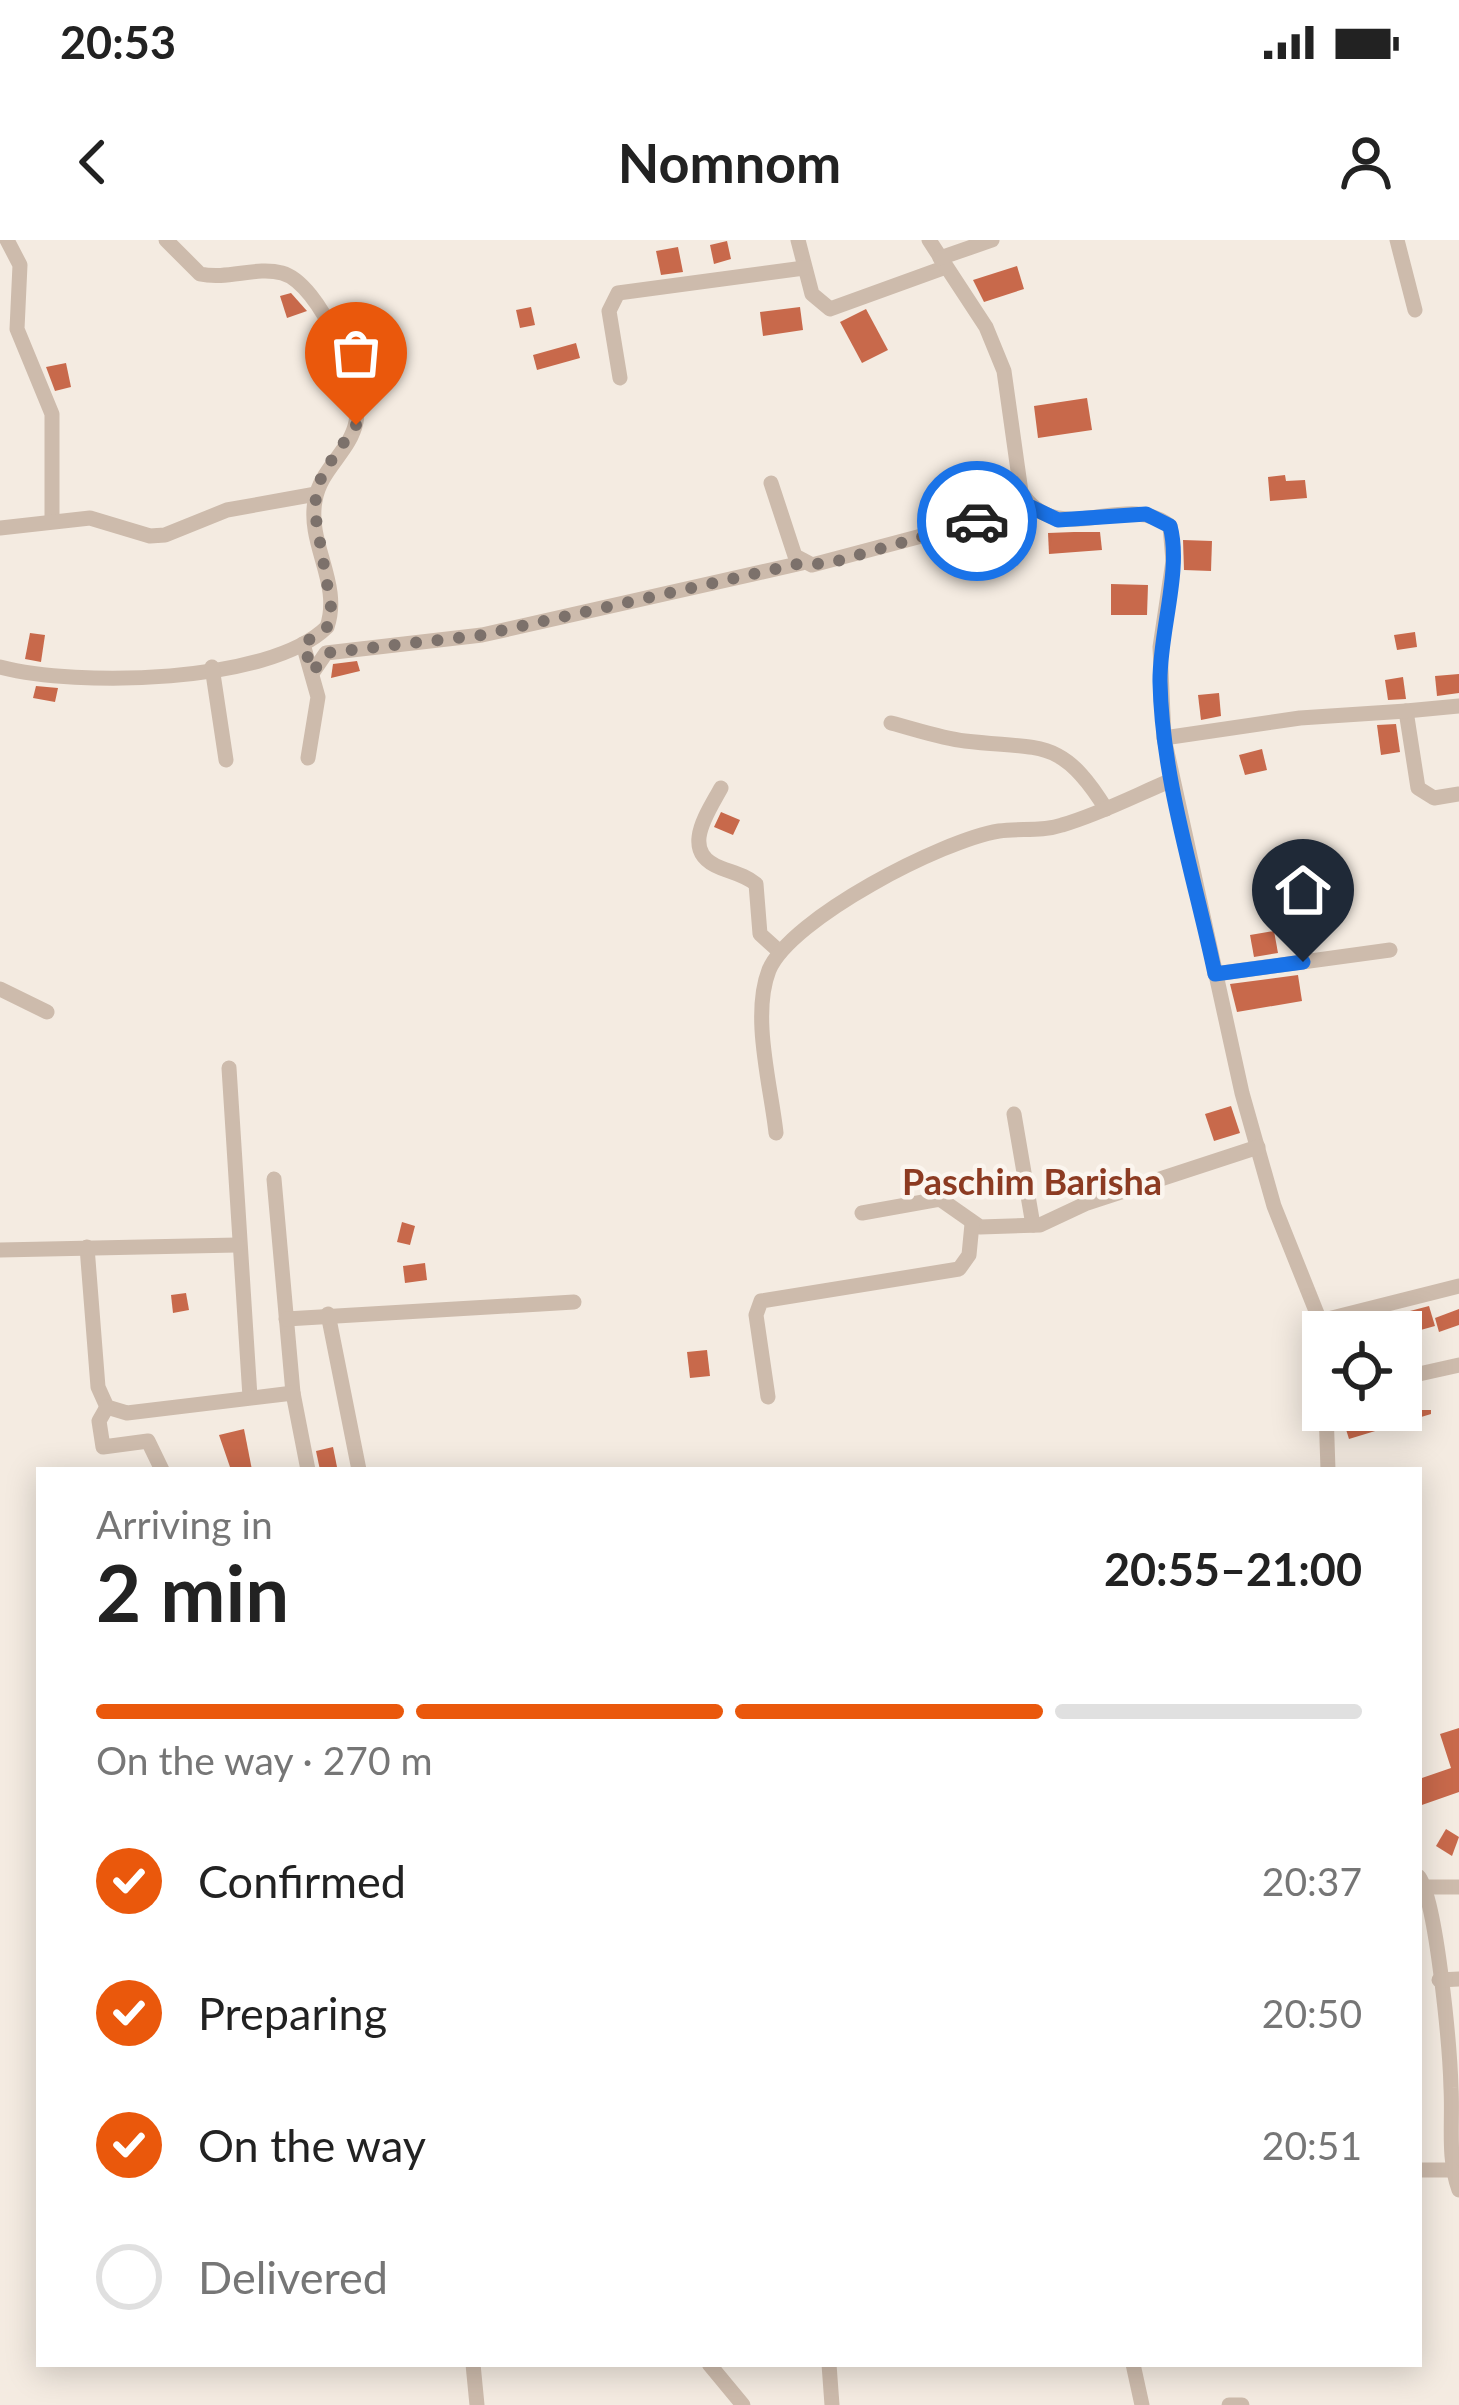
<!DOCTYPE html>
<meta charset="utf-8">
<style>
:root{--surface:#fff;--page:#f2f2f2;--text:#222;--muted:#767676;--line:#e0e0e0;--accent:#ea580c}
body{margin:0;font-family:Lato,sans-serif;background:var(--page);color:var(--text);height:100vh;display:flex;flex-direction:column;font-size:45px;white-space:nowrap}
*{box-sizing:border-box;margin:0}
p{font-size:39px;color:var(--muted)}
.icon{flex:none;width:66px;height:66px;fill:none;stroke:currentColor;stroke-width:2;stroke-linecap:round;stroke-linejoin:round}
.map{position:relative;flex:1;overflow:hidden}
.details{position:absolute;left:36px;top:1227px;width:1386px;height:900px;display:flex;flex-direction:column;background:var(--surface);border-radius:0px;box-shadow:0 6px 30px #0003}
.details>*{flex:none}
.buttons{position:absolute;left:1302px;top:1071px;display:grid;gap:24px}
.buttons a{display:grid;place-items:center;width:120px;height:120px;border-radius:0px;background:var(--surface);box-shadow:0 6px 30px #0003;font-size:60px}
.pin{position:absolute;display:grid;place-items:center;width:102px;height:102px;color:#fff;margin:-123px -51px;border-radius:50% 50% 50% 0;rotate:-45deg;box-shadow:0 0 12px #0007}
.pin .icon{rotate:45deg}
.courier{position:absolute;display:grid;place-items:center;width:120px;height:120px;margin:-60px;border:9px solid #1a73e8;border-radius:50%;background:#fff;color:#222;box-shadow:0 3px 15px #0007}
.headline em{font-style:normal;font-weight:700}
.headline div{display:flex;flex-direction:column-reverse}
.headline{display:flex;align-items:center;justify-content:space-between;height:204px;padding:0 60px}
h1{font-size:78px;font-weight:700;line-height:90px}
.bar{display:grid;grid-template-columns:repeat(4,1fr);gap:18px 12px;align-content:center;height:144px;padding:0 60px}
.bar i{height:15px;border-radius:9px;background:var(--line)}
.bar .active{background:var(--accent)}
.bar p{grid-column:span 4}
ol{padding:0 60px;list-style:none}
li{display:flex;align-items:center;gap:36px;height:132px}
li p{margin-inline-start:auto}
li .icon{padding:12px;border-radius:50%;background:var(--accent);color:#fff;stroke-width:4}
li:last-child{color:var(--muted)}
li i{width:66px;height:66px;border:6px solid var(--line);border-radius:50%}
.status{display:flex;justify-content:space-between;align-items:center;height:84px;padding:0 60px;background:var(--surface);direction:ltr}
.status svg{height:33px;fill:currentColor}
header{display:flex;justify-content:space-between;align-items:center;height:156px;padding:0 60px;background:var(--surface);font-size:54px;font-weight:700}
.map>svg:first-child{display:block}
.building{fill:#c8694b}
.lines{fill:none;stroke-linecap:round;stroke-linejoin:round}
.minor{stroke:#cdbbac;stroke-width:15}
.done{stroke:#7c716b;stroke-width:12;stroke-dasharray:0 21.6}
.route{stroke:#1a73e8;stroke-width:15}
.labels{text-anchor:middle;stroke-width:9;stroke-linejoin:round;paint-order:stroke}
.neighbourhood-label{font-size:36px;font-weight:bold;fill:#8c3b22;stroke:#fbf5ee}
</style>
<div class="status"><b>20:53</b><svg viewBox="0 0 49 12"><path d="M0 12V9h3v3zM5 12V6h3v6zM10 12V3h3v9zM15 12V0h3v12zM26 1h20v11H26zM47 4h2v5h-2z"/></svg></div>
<header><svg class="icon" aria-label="back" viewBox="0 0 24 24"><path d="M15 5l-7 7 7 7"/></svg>Nomnom<svg class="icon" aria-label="person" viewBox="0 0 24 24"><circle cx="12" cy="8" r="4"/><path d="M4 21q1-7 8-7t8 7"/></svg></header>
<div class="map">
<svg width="1459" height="2165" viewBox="0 0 1459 2165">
<rect width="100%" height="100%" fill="#f4ebe1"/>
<!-- building -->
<g class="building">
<polygon points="727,1 731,19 714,24 710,5"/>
<polygon points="678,7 683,32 661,35 656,11"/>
<polygon points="1017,26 1024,49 984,62 973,40"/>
<polygon points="291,53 307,71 287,78 280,56"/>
<polygon points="531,67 535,85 520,88 516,70"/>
<polygon points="800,67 803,90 763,96 760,72"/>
<polygon points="866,69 888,110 862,123 840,82"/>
<polygon points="576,103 580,118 537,130 533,115"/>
<polygon points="66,123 71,147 55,151 46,127"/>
<polygon points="1087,158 1092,190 1038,198 1034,166"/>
<polygon points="1285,235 1286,241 1305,240 1307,258 1270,261 1268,237"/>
<polygon points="1074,292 1100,292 1102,310 1049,314 1048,293"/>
<polygon points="1183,300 1212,301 1211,331 1184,330"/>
<polygon points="1111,344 1148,345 1147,375 1111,375"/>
<polygon points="1415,392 1417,407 1397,410 1394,395"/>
<polygon points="30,393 45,395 41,422 25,419"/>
<polygon points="357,421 360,431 331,438 333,424"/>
<polygon points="1459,434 1459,453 1437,456 1435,436"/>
<polygon points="1403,437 1406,459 1388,460 1385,440"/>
<polygon points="36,446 58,448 55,462 33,458"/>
<polygon points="1219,453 1221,476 1201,480 1198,455"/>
<polygon points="1396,484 1400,512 1381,515 1377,485"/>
<polygon points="1262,509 1267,530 1245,535 1239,515"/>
<polygon points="721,572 740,580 733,595 714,587"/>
<polygon points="1274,691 1278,713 1254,717 1250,695"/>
<polygon points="1298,735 1302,761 1237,772 1230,744"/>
<polygon points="1231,866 1240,893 1214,901 1205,874"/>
<polygon points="402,982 415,986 410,1005 397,1002"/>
<polygon points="425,1023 427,1040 405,1043 403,1026"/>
<polygon points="186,1053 189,1070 173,1073 171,1055"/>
<polygon points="1429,1066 1435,1086 1417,1091 1410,1071"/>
<polygon points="1459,1069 1459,1085 1439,1092 1435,1078"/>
<polygon points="707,1110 710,1136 690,1138 687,1112"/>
<polygon points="1340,1170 1431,1170 1431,1174 1349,1199"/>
<polygon points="244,1189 252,1230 231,1230 219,1195"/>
<polygon points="333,1207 337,1227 320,1230 316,1211"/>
<polygon points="1459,1488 1459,1552 1419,1566 1419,1539 1451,1528 1440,1494"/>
<polygon points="1446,1589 1459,1597 1452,1616 1436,1606"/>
</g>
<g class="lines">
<!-- minor -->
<g class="minor">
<polyline points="7,0 20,25 17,89 52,174 52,281"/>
<polyline points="798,0 812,54 830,69 946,27"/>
<path d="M929 0 986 87 1004 131 1021 252C1059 311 1124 250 1170 286L1173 321 1160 407 1164 498 1242 853 1274 966 1320 1081 1323 1111"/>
<polyline points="1397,0 1415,70"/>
<polyline points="940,18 992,0"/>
<polyline points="620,138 609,71 618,53 804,28"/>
<polyline points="771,243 795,316 812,325 1031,267"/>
<polyline points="0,288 90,278 150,296 165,295 227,270 316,254"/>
<polyline points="303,404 318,457 308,518"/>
<path d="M0 427C76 447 269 444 327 387 342 344 307 304 315 261 320 229 350 212 356 182 363 146 320 43 282 33 256 26 228 40 200 34L166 0"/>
<polyline points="212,427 226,520"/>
<polyline points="313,432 326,413 482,395 802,323"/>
<polyline points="1459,466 1406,471 1418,548 1434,558 1459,554"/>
<path d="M891 483C915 489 940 498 965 501 1041 510 1061 496 1106 569"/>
<polyline points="1164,498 1300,478 1406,471"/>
<path d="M721 548C707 574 679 612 721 628 734 633 745 635 756 644L760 694 780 712"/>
<polyline points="1215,734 1390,710"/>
<polyline points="0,749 47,772"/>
<polyline points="229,828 250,1157"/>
<polyline points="1014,874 1033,985"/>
<path d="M776 893C771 846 751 776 769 730 791 678 943 600 999 591 1020 588 1041 592 1062 585 1100 574 1136 555 1172 540"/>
<polyline points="274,939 293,1153 308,1230"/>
<polyline points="862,973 940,959 980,987 1040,985 1087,963 1258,907"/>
<polyline points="87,1007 98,1147 107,1167 127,1173 293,1153"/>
<polyline points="0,1010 237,1005"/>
<polyline points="328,1074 359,1230"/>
<polyline points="286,1079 574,1062"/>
<polyline points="1320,1081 1459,1046"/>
<polyline points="1401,1138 1459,1125"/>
<polyline points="768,1157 756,1075 761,1061 959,1029 969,1015 972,984"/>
<polyline points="107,1167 99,1181 103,1207 148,1201 162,1230"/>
<polyline points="1326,1170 1328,1230"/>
<path d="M1419 1637C1437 1663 1450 1810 1451 1848 1453 1883 1447 1917 1459 1950"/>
<polyline points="1426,1647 1459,1647"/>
<polyline points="1439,1740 1459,1739"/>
<polyline points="1419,1930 1452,1930"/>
<polyline points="473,2124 477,2165"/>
<polyline points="709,2124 743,2165"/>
<polyline points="829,2124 832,2165"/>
<polyline points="1133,2124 1142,2165"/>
<polyline points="1229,2165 1242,2165"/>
</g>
</g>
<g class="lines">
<!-- done -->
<polyline class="done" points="356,185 322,234 314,267 332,373 327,387 303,404 313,432 326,413 482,395 802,323 827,324 977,281"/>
<!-- route -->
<path class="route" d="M977 281 1031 267 1058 280 1146 274 1170 286C1182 330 1159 394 1160 442 1162 540 1195 638 1215 734L1303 722"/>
</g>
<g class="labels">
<!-- neighbourhood labels -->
<g class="neighbourhood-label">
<text x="1032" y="955">Paschim Barisha</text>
</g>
</g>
</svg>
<div class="buttons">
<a><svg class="icon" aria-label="locate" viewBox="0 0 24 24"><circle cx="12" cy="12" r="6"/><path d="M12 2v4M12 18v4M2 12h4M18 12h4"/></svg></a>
</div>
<div class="pin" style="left:356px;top:185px;background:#ea580c"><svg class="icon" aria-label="bag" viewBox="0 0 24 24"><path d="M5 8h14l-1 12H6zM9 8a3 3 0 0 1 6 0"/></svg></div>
<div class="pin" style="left:1303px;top:722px;background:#1f2937"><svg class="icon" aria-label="home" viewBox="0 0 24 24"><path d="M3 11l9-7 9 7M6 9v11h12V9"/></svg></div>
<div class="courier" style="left:977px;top:281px"><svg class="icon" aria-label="car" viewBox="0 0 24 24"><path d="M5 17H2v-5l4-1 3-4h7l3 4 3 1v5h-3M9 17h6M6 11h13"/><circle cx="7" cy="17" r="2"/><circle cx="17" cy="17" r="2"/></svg></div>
<section class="details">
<div class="headline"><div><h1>2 min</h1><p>Arriving in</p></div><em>20:55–21:00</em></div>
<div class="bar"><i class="active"></i><i class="active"></i><i class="active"></i><i></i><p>On the way · 270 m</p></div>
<ol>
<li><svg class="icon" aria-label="check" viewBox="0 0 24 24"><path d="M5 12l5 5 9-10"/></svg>Confirmed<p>20:37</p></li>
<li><svg class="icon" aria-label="check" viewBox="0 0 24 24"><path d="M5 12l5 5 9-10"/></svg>Preparing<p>20:50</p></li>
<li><svg class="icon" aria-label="check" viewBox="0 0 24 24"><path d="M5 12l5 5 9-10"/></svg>On the way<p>20:51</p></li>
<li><i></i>Delivered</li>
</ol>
</section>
</div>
